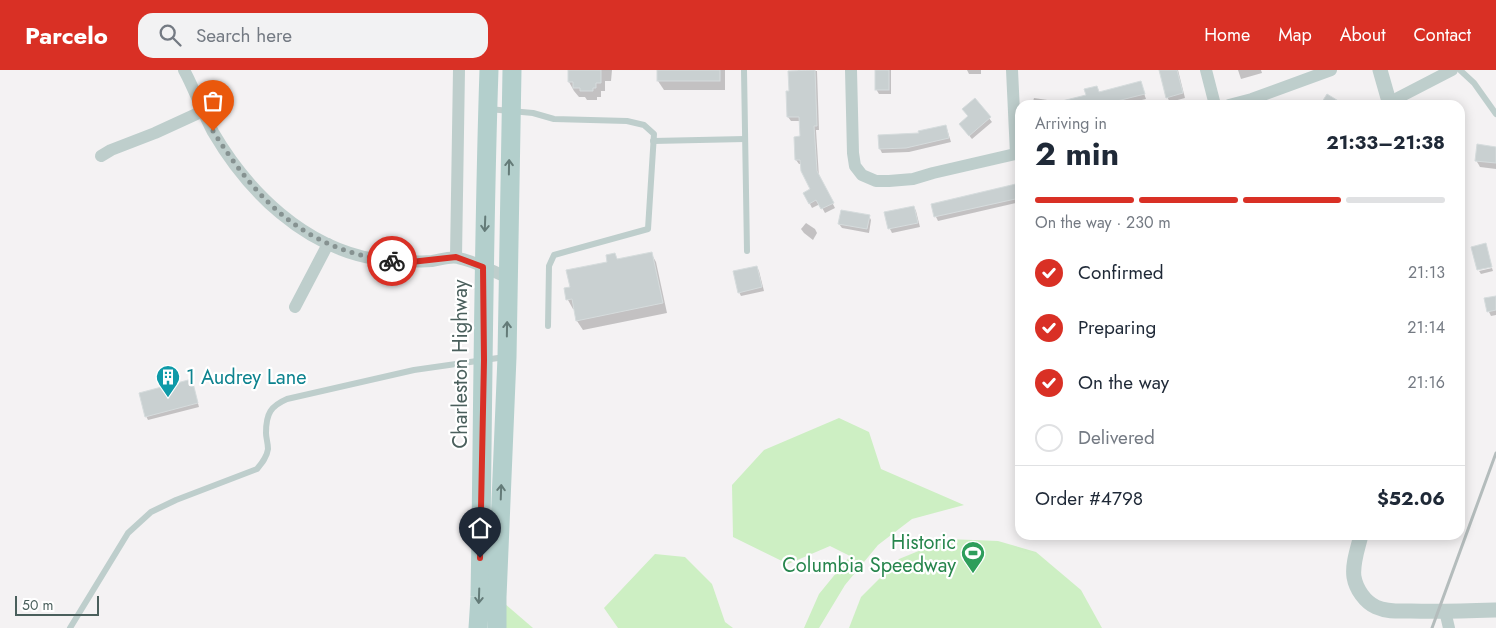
<!DOCTYPE html>
<meta charset="utf-8">
<style>
:root{--surface:#fff;--page:#f2f2f3;--text:#1f2937;--muted:#747a83;--line:#e0e1e3;--accent:#d93025}
body{margin:0;font-family:Jost,sans-serif;background:var(--page);color:var(--text);height:100vh;display:flex;flex-direction:column;font-size:19px;white-space:nowrap}
*{box-sizing:border-box;margin:0}
p{font-size:16px;color:var(--muted)}
.icon{flex:none;width:28px;height:28px;fill:none;stroke:currentColor;stroke-width:2;stroke-linecap:round;stroke-linejoin:round}
.map{position:relative;flex:1;overflow:hidden}
.sheet{position:absolute;left:1015px;top:30px;width:450px;height:440px;display:flex;flex-direction:column;background:var(--surface);border-radius:15px;box-shadow:0 2px 12px #0003}
.sheet>*{flex:none}
.scale{position:absolute;left:15px;bottom:12px;width:84px;box-sizing:border-box;padding-left:5px;border:2px solid #4a5f5c;border-top:0;font-size:14px;line-height:18px;white-space:nowrap;color:#4a5f5c;-webkit-text-stroke:4px #fff;paint-order:stroke}
.pin{position:absolute;display:grid;place-items:center;width:42px;height:42px;color:#fff;margin:-51px -21px;border-radius:50% 50% 50% 0;rotate:-45deg;box-shadow:0 0 5px #0007}
.pin .icon{rotate:45deg}
.courier{position:absolute;display:grid;place-items:center;width:50px;height:50px;margin:-25px;border:4px solid #d93025;border-radius:50%;background:#fff;color:#222;box-shadow:0 1px 6px #0007}
.summary em{font-style:normal;font-weight:700}
.summary div{display:flex;flex-direction:column-reverse}
.summary{display:flex;align-items:center;justify-content:space-between;height:85px;padding:0 20px}
h1{font-size:32px;font-weight:700;line-height:38px}
.bar{display:grid;grid-template-columns:repeat(4,1fr);gap:8px 5px;align-content:center;height:60px;padding:0 20px}
.bar i{height:6px;border-radius:4px;background:var(--line)}
.bar .on{background:var(--accent)}
.bar p{grid-column:span 4}
.line{display:flex;align-items:center;gap:12px;padding:0 20px;border-top:1px solid var(--line)}
.line div{flex:1}
ol{padding:0 20px;list-style:none}
li{display:flex;align-items:center;gap:15px;height:55px}
li p{margin-inline-start:auto}
li .icon{padding:5px;border-radius:50%;background:var(--accent);color:#fff;stroke-width:4}
li:last-child{color:var(--muted)}
li i{width:28px;height:28px;border:2px solid var(--line);border-radius:50%}
header{display:flex;align-items:center;gap:30px;box-sizing:border-box;height:70px;padding:0 25px;background:var(--accent);color:#fff}
header strong{font-size:24px}
nav{display:flex;gap:28px;margin-inline-start:auto;font-size:18px}
.search{width:350px;height:45px;background:var(--page);display:flex;align-items:center;gap:12px;box-sizing:border-box;padding:0 18px;border-radius:15px;color:var(--muted);font-size:19px}
.map>svg:first-child{display:block}
.green{fill:#cdefc3}
.shadow{fill:#0003}
.building{fill:#c9d0d1;stroke:#d6dcdd}
.lines{fill:none;stroke-linecap:round;stroke-linejoin:round}
.service{stroke:#bececc;stroke-width:6}
.minor{stroke:#bececc;stroke-width:12}
.tertiary{stroke:#bececc;stroke-width:15}
.primary{stroke:#b3cfcc;stroke-width:19}
.rail{stroke:#b4bcbc;stroke-width:3}
.oneway{stroke:#647b78}
.done{stroke:#869291;stroke-width:5;stroke-dasharray:0 9}
.route{stroke:#d93025;stroke-width:6}
.labels{text-anchor:middle;stroke-width:4.5;stroke-linejoin:round;paint-order:stroke}
.street-label{font-size:20px;fill:#4a5f5c;stroke:#fff}
.culture-label{font-size:20px;fill:#0d838f;stroke:#fff;text-anchor:start}
.leisure-label{font-size:20px;fill:#27864d;stroke:#fff;text-anchor:end}
</style>
<header>
<strong>Parcelo</strong>
<div class="search"><svg class="icon" aria-label="search" viewBox="0 0 24 24"><circle cx="10" cy="10" r="6"/><path d="M15 15l6 6"/></svg>Search here</div>
<nav><a>Home</a><a>Map</a><a>About</a><a>Contact</a></nav>
</header>
<div class="map">
<svg width="1496" height="558" viewBox="0 0 1496 558">
<rect width="100%" height="100%" fill="#f4f2f3"/>
<!-- green -->
<g class="green">
<polygon points="839,348 869,362 881,399 964,435 912,449 878,475 845,515 819,558 804,558 819,524 850,486 830,476 788,494 733,467 732,415 764,380"/>
<polygon points="948,469 998,471 1036,482 1081,520 1102,558 849,558 861,527 899,489"/>
<polygon points="655,484 685,487 712,514 725,552 733,558 618,558 604,538"/>
<polygon points="497,527 533,558 497,558"/>
</g>
<!-- shadow -->
<g class="shadow">
<polygon points="569,0 612,0 611,11 605,11 605,21 601,21 601,27 597,27 597,30 587,30 585,27 579,27 574,21 569,12"/>
<polygon points="658,0 725,0 725,20 664,20 658,11"/>
<polygon points="798,0 817,1 819,60 816,60 819,107 835,138 825,143 820,134 812,138 805,124 812,120 801,94 799,94 796,90 802,68 801,51 791,51 788,47 787,22 790,22"/>
<polygon points="876,0 891,0 891,24 879,24 876,19"/>
<polygon points="967,0 981,0 981,4 969,4"/>
<polygon points="1160,0 1178,0 1185,28 1170,32 1167,27"/>
<polygon points="1238,0 1261,0 1262,3 1241,9"/>
<polygon points="1140,12 1146,29 1120,35 1073,35 1087,26 1097,17 1100,23"/>
<polygon points="1034,28 1061,32 1063,35 1032,35"/>
<polygon points="975,30 992,52 972,69 963,58 969,47 963,39"/>
<polygon points="946,56 951,72 909,82 882,83 880,79 879,66 920,65"/>
<polygon points="1496,78 1496,99 1480,97 1476,90"/>
<polygon points="1020,113 1020,132 938,151 936,147 933,135"/>
<polygon points="914,137 916,141 920,157 892,163 890,159 886,143"/>
<polygon points="869,146 871,150 869,163 842,158 839,154"/>
<polygon points="806,153 815,159 817,163 813,170 804,163 801,159"/>
<polygon points="651,183 656,192 667,243 583,260 577,251 575,239 573,239 568,230 565,219 571,218 609,193 615,185 618,190"/>
<polygon points="757,197 759,201 764,221 741,226 739,222"/>
<polygon points="1492,198 1493,201 1481,204 1479,201"/>
<polygon points="1496,227 1496,245 1491,246 1489,242"/>
<polygon points="193,315 199,337 148,350 146,346"/>
</g>
<!-- building -->
<g class="building">
<polygon points="568,0 601,0 601,13 596,13 596,18 593,18 593,21 580,21 580,18 573,18 573,12 568,12"/>
<rect x="657" y="0" width="63" height="11"/>
<polygon points="815,0 817,56 814,56 817,101 834,133 821,139 816,130 809,134 803,123 810,119 801,101 800,90 795,90 794,67 800,66 799,47 787,47 786,21 789,21 788,1"/>
<rect x="875" y="0" width="14" height="20"/>
<polygon points="1159,0 1177,0 1183,23 1166,28"/>
<polygon points="1141,11 1145,24 1101,35 1058,35 1058,32 1086,25 1084,19 1097,16 1099,22"/>
<polygon points="1327,24 1345,35 1320,35"/>
<polygon points="975,28 991,47 969,66 959,54 968,46 962,39"/>
<polygon points="946,55 949,68 906,78 879,79 878,65 919,63 918,61"/>
<polygon points="1477,74 1496,77 1496,93 1475,91"/>
<polygon points="1020,113 1020,128 934,147 931,134"/>
<polygon points="914,136 918,153 888,159 884,142"/>
<polygon points="841,140 870,145 867,159 838,154"/>
<polygon points="1486,173 1492,197 1477,200 1471,177"/>
<polygon points="652,182 663,233 576,251 572,229 566,230 564,218 570,217 566,200 607,192 606,185 615,183 617,189"/>
<polygon points="757,196 762,217 738,223 733,201"/>
<polygon points="1496,226 1496,240 1487,242 1484,228"/>
<polygon points="192,309 198,333 145,347 139,323"/>
</g>
<g class="lines">
<!-- service -->
<g class="service">
<polyline points="744,0 747,181"/>
<polyline points="1460,0 1474,13 1496,44"/>
<polyline points="489,39 533,43 554,49 627,51 644,55 654,64 648,159 554,185 549,196 548,256"/>
<polyline points="653,71 745,69"/>
<path d="M70 558 128 463 151 442 176 430 257 399C262 393 267 387 268 379 268 373 266 368 266 363 266 343 271 336 287 329L414 300 505 287"/>
</g>
<!-- minor -->
<g class="minor">
<path d="M184 0C195 20 202 42 213 62 248 122 304 177 375 189 394 192 413 192 432 191 440 190 450 186 458 188 475 191 491 201 507 207"/>
<polyline points="851,0 853,83 855,96 862,105 876,111 889,111 913,109 933,103 1020,83"/>
<polyline points="1012,0 1016,84"/>
<polyline points="1206,0 1215,35"/>
<polyline points="1390,32 1452,0"/>
<polyline points="1229,35 1252,29 1331,0"/>
<polyline points="101,86 111,80 155,63 203,41"/>
<polyline points="456,187 459,0"/>
<polyline points="295,237 328,174"/>
<polyline points="1445,541 1449,558"/>
</g>
<!-- tertiary -->
<g class="tertiary">
<polyline points="1380,0 1390,35"/>
<path d="M1361 465C1358 478 1352 494 1354 507 1356 519 1365 532 1376 537 1387 542 1399 541 1411 541 1439 542 1467 541 1496 540"/>
</g>
<!-- primary -->
<g class="primary">
<path d="M478 558 480 527C483 351 483 176 489 0"/>
<polyline points="497,558 497,527 507,287 512,0"/>
</g>
<!-- rail -->
<polyline class="rail" points="1432,558 1496,383"/>
</g>
<!-- one-way arrows -->
<defs><path id="oneway-shaft" d="M-6 0H5M1.5-3L5.5 0L1.5 3" fill="none" stroke-width="1.6" stroke-linecap="round" stroke-linejoin="round" transform="scale(1.25)"/></defs>
<g class="oneway">
<use href="#oneway-shaft" transform="translate(509 97) rotate(-89)"/>
<use href="#oneway-shaft" transform="translate(485 154) rotate(92)"/>
<use href="#oneway-shaft" transform="translate(507 259) rotate(-89)"/>
<use href="#oneway-shaft" transform="translate(501 422) rotate(-88)"/>
<use href="#oneway-shaft" transform="translate(479 526) rotate(92)"/>
</g>
<g class="lines">
<!-- done -->
<path class="done" d="M213 61C258 132 305 180 392 191"/>
<!-- route -->
<polyline class="route" points="392,191 411,192 456,187 483,197 484,290 480,488"/>
</g>
<!-- icons -->
<defs>
<g id="building-pin" transform="scale(1.25)"><path d="M0 17L-7.5 6A9.5 9.5 0 1 1 7.5 6Z" fill="#0f9aa8" stroke="#fff"/><path d="M-4-6H4V6H1V3H-1V6H-4ZM-2.5-4.3h1.7v1.8h-1.7ZM.8-4.3h1.7v1.8H.8ZM-2.5-1h1.7V.8h-1.7ZM.8-1h1.7V.8H.8Z" fill="#fff"/></g>
<g id="stadium-pin" transform="scale(1.25)"><path d="M0 17L-7.5 6A9.5 9.5 0 1 1 7.5 6Z" fill="#2e9e5b" stroke="#fff"/><path d="M0-5a6.5 5 0 1 0 0 10a6.5 5 0 1 0 0-10ZM-3.5-1.8h7v3.6h-7Z" fill="#fff"/></g>
</defs>
<g fill-rule="evenodd">
<use href="#building-pin" x="168" y="307"/>
<use href="#stadium-pin" x="973" y="483"/>
</g>
<g class="labels">
<!-- street labels -->
<g class="street-label">
<text transform="translate(460 294) rotate(-90)" y="7">Charleston Highway</text>
</g>
<!-- culture labels -->
<g class="culture-label">
<text x="186" y="314">1 Audrey Lane</text>
</g>
<!-- leisure labels -->
<g class="leisure-label">
<text x="956" y="479">Historic<tspan x="956" dy="23">Columbia Speedway</tspan></text>
</g>
</g>
</svg>
<div class="scale">50 m</div>
<div class="pin" style="left:213px;top:61px;background:#ea580c"><svg class="icon" aria-label="bag" viewBox="0 0 24 24"><path d="M5 8h14l-1 12H6zM9 8a3 3 0 0 1 6 0"/></svg></div>
<div class="pin" style="left:480px;top:488px;background:#1f2937"><svg class="icon" aria-label="home" viewBox="0 0 24 24"><path d="M3 11l9-7 9 7M6 9v11h12V9"/></svg></div>
<div class="courier" style="left:392px;top:191px"><svg class="icon" aria-label="bike" viewBox="0 0 24 24"><circle cx="6" cy="16" r="4"/><circle cx="18" cy="16" r="4"/><path d="M6 16l4-8h5l3 8M10 8l3 8H6M13 5h3"/></svg></div>
<section class="sheet">
<div class="summary"><div><h1>2 min</h1><p>Arriving in</p></div><em>21:33–21:38</em></div>
<div class="bar"><i class="on"></i><i class="on"></i><i class="on"></i><i></i><p>On the way · 230 m</p></div>
<ol>
<li><svg class="icon" aria-label="check" viewBox="0 0 24 24"><path d="M5 12l5 5 9-10"/></svg>Confirmed<p>21:13</p></li>
<li><svg class="icon" aria-label="check" viewBox="0 0 24 24"><path d="M5 12l5 5 9-10"/></svg>Preparing<p>21:14</p></li>
<li><svg class="icon" aria-label="check" viewBox="0 0 24 24"><path d="M5 12l5 5 9-10"/></svg>On the way<p>21:16</p></li>
<li><i></i>Delivered</li>
</ol>
<div class="line" style="height:65px"><div>Order #4798</div><b>$52.06</b></div>
</section>
</div>
